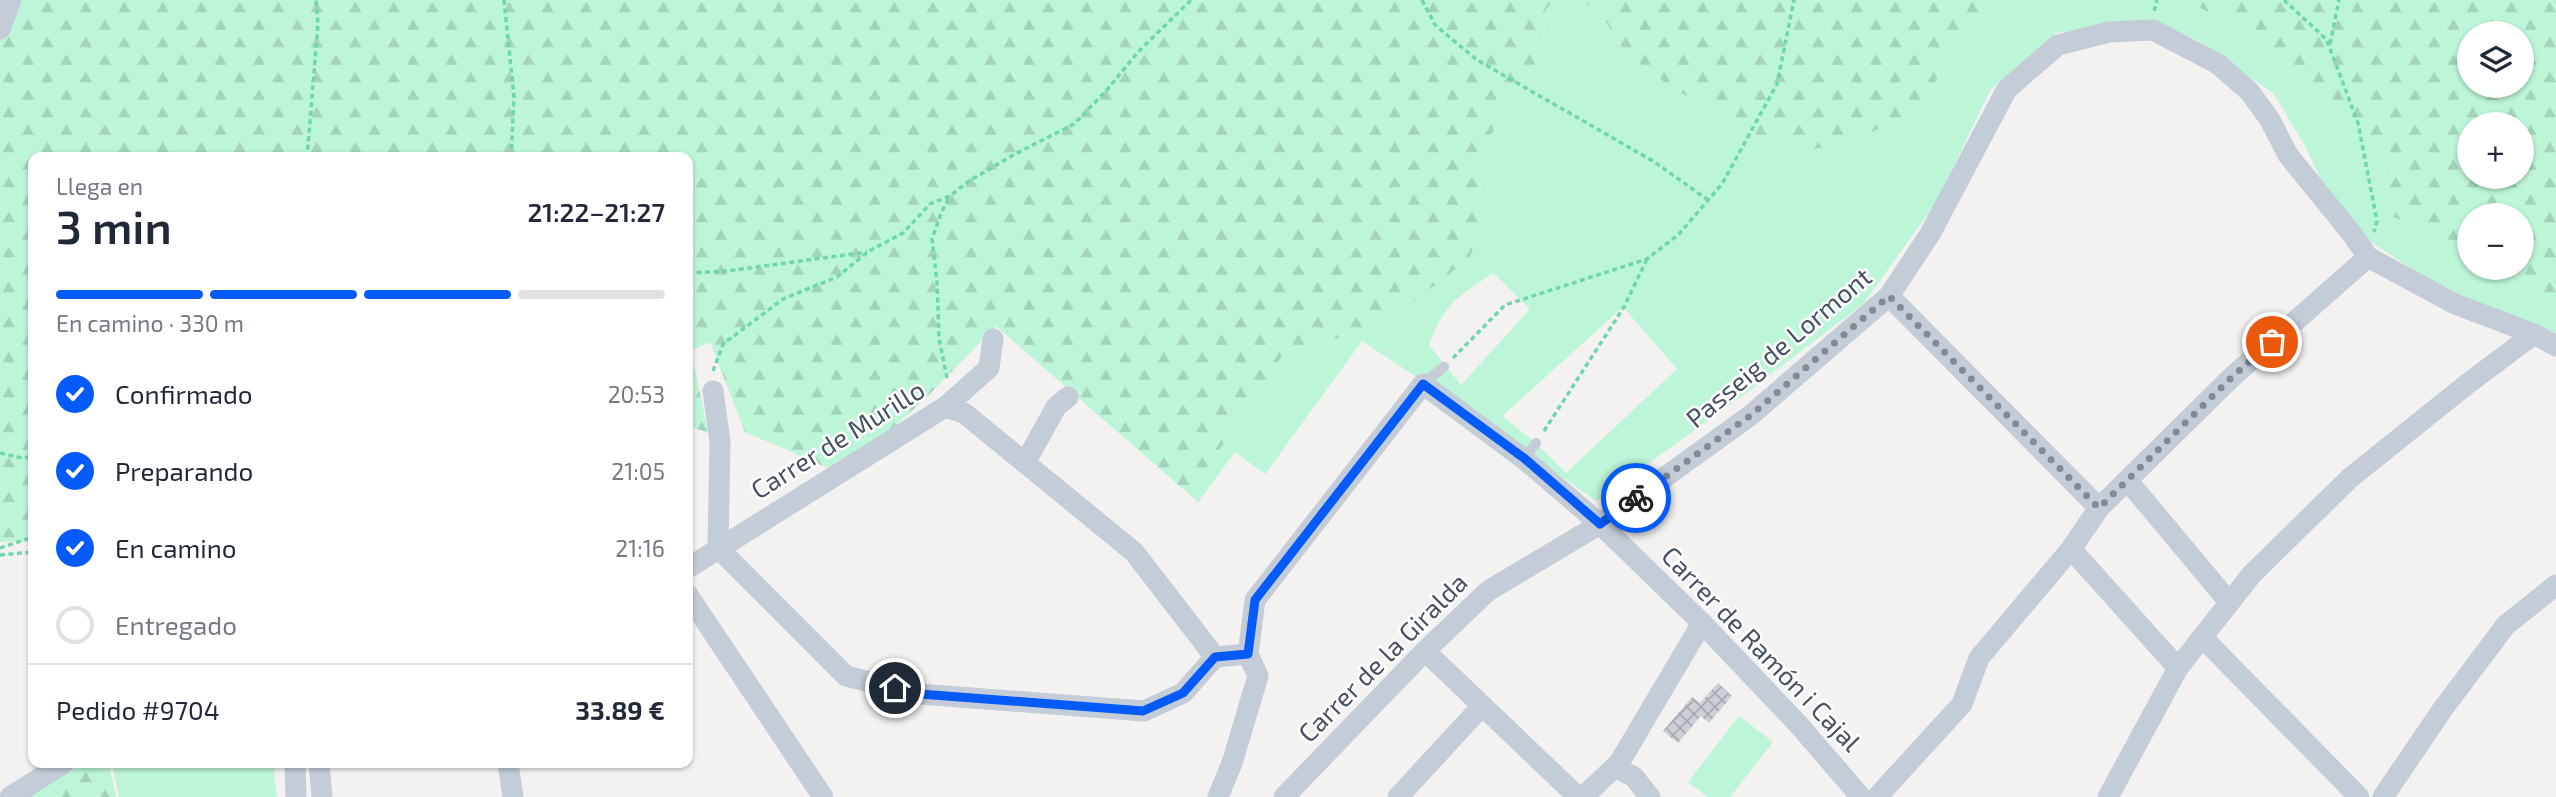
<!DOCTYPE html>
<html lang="es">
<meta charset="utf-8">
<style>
:root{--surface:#fff;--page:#f2f2f3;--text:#1f2937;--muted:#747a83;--line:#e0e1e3;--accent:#055bf9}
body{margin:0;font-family:"Exo 2",sans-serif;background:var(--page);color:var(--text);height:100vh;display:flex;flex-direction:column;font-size:26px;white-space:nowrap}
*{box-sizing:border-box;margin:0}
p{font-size:23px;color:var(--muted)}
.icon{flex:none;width:38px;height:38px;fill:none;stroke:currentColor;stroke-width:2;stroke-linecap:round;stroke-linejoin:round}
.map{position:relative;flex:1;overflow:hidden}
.panel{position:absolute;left:28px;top:152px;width:665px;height:616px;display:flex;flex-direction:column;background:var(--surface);border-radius:14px;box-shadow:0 2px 5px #0004}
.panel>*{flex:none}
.fabs{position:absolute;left:2457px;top:21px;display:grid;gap:14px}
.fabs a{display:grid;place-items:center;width:77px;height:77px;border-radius:50%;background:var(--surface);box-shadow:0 2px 5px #0004;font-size:35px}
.pin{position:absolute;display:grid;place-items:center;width:60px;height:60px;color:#fff;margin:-30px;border:4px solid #fff;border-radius:50%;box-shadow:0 2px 7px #0007}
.courier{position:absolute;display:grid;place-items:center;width:70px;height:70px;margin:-35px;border:5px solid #055bf9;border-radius:50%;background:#fff;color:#222;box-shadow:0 2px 9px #0007}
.summary em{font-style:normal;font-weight:600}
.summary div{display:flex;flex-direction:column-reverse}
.summary{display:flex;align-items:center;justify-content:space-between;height:119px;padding:0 28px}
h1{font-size:46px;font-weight:600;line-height:52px}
.bar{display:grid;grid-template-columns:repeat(4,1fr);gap:10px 7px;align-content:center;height:84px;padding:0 28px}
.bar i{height:9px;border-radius:5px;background:var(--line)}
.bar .on{background:var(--accent)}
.bar p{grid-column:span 4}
.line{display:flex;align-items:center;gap:18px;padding:0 28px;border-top:2px solid var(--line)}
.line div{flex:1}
ol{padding:0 28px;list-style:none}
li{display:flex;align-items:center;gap:21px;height:77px}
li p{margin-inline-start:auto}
li .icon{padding:7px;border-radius:50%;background:var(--accent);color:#fff;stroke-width:4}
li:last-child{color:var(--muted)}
li i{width:38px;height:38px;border:4px solid var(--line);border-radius:50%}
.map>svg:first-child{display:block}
.green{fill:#bcf5d7;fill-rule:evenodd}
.forest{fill:url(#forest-firs);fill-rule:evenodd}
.building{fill:url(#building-cross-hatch)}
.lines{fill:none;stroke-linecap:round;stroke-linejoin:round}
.path{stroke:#70d7ad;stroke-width:3.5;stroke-dasharray:5 3.5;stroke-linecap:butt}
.lane{stroke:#c3ccd7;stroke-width:10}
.street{stroke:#c3ccd7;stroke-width:21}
.done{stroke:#838a93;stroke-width:7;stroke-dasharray:0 12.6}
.route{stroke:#055bf9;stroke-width:9}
.labels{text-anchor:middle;stroke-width:5;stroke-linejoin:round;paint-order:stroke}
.street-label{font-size:26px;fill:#465261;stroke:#fff}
</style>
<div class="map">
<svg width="2556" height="797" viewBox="0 0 2556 797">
<defs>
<pattern id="forest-firs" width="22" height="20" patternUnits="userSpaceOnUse" patternTransform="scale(1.75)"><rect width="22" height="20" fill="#bcf5d7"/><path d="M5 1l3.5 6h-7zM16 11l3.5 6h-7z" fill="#a3d4bb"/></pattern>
<pattern id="building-cross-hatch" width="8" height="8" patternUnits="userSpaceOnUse" patternTransform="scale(1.75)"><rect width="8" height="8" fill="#cdcfd7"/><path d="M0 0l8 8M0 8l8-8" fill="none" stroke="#a8abb2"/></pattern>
</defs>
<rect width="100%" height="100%" fill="#f4f1f1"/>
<!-- green -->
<g class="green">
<path d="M1555 0H1580L1601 14 1625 52 1672 88 1765 139 1926 95 1977 20 2000 4 2019 0H2181L2218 16 2358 123 2384 168 2391 216 2469 250V268H2499L2523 291 2556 298V333L2478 304 2415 271 2368 240 2326 190 2305 146 2273 93 2197 40 2152 21 2056 33 1991 89 1935 204 1863 304 1742 396 1596 501 1485 422 1362 341 1265 474 1235 452 1198 502 1196 483 1286 350 1356 334 1485 216 1476 159 1542 52 1546 9ZM1493 273 1530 309 1461 385 1429 345C1445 302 1457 298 1493 273ZM1623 307 1677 369 1566 473 1536 443 1502 416Z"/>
<polygon points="1739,716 1773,742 1730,797 1708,797 1688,782"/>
<polygon points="112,763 273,763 277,797 119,797"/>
</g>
<!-- forest -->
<g class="forest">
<polygon points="0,0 1555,0 1546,9 1542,52 1476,159 1485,216 1469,259 1396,315 1356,334 1286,350 1197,483 1198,502 996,326 927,397 888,432 828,468 745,432 710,342 691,351 708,432 688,427 688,158 33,158 33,541 0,542"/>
<polygon points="1580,0 2019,0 2000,4 1977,20 1926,95 1905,115 1851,143 1807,150 1765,139 1672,88 1625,52 1601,14"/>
<path d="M2181 0H2556V298L2523 291 2499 268H2522V215H2469V250L2391 216 2384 168 2358 123 2218 16ZM2522 33V86H2469V33ZM2522 124V177H2469V124Z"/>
<polygon points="85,763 109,763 116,797 26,797"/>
</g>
<!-- building -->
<polygon class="building" points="1718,683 1732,696 1709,723 1701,716 1678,743 1663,731 1692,697 1700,703"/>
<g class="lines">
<!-- path -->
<g class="path">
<polyline points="504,0 514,97 511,158"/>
<polyline points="1422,0 1435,25 1477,60 1653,161 1708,200"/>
<polyline points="2284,0 2326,39 2329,46 2358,123 2377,221 2374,232"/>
<polyline points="2154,11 2157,0"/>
<polyline points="2330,44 2339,0"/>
<polyline points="307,158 318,24 316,0"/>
<polyline points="688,273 727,271 867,252"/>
<polyline points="1453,358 1505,305 1647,259 1679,234 1722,184 1777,84 1794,0"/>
<polyline points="713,371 723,344 783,299 837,277 869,251 903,233 930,204 950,196 969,181 1015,154 1074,124 1107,90 1138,52 1191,0"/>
<polyline points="947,378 939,338 937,282 932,239 942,211 949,198"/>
<polyline points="1544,431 1624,307 1647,259"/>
<polyline points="0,453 22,458 33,457"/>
<polyline points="0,548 33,537"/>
<polyline points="0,555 33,552"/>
</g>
<!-- lane -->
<g class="lane">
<polyline points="1423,384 1444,367"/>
<polyline points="1524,459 1536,443"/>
</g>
<!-- street -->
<g class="street">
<polyline points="0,29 11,0"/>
<polyline points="1889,296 2099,508"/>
<polyline points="713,391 720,441 718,548 846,676 920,694 1144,711 1183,693 1215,657"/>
<polyline points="945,407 964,413 1134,552 1215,657 1248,654"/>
<polyline points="1025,463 1056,407 1068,397"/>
<polyline points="2128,481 2229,602"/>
<polyline points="2071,549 2178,668"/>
<polyline points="688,568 945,407 989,368 993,339"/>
<polyline points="688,595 823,797"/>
<polyline points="2203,638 2359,797"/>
<polyline points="1425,651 1578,797"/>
<polyline points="295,763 296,797"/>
<polyline points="319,763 322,797"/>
<polyline points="508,763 513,797"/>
<polyline points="1615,767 1634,777 1650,797"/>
<polyline points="10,797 64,763"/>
<polyline points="1218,797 1232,763 1258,676 1248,654 1255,600 1423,384 1524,459 1600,524 1702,623 1798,724 1861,797"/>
<polyline points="1284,797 1425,651 1488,591 1600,524 1751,415 1889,296 1930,234 2007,89 2058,45 2109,32 2153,30 2218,64 2250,92 2270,120 2288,155 2352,234 2368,257 2455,304 2534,334 2556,346"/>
<polyline points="1398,797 1482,706"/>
<polyline points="1583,797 1619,763 1702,623"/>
<polyline points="1877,797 1962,704 1979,658 2071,549 2099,508 2233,376 2368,257"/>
<polyline points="2108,797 2178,668 2252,574 2350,478 2466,385 2534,334"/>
<polyline points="2383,797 2442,710 2506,625 2556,585"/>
</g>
</g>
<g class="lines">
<!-- done -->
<polyline class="done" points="1636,498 1751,415 1889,296 2099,508 2233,376 2272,342"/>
<!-- route -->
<polyline class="route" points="895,688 920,694 1143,711 1183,693 1215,657 1248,654 1255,600 1423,384 1524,458 1600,524 1636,498"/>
</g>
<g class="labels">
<!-- street labels -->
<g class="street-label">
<text transform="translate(1779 348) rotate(-40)" y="9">Passeig de Lormont</text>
<text transform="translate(838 440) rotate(-32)" y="9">Carrer de Murillo</text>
<text transform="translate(1761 649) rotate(46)" y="9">Carrer de Ramón i Cajal</text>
<text transform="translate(1383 658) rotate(-45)" y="9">Carrer de la Giralda</text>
</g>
</g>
</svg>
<div class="fabs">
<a><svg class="icon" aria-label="layers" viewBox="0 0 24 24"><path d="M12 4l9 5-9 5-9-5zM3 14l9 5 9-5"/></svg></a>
<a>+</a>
<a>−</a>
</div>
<div class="pin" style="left:2272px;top:342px;background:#ea580c"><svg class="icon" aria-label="bag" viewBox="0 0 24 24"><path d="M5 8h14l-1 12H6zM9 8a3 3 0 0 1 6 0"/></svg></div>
<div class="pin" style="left:895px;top:688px;background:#1f2937"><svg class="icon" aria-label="home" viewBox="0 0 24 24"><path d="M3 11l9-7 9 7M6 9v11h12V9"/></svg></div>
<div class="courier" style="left:1636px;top:498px"><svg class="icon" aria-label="bike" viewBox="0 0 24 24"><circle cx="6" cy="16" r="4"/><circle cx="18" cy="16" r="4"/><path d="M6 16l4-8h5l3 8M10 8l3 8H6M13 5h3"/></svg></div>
<section class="panel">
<div class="summary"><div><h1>3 min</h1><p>Llega en</p></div><em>21:22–21:27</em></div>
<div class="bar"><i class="on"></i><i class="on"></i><i class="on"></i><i></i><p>En camino · 330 m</p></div>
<ol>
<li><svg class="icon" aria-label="check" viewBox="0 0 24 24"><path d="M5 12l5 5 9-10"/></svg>Confirmado<p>20:53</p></li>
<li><svg class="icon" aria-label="check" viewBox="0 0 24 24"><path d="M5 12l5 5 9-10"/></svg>Preparando<p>21:05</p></li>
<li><svg class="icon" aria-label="check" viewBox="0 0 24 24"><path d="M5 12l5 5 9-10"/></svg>En camino<p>21:16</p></li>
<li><i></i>Entregado</li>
</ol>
<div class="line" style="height:91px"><div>Pedido #9704</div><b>33.89 €</b></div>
</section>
</div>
